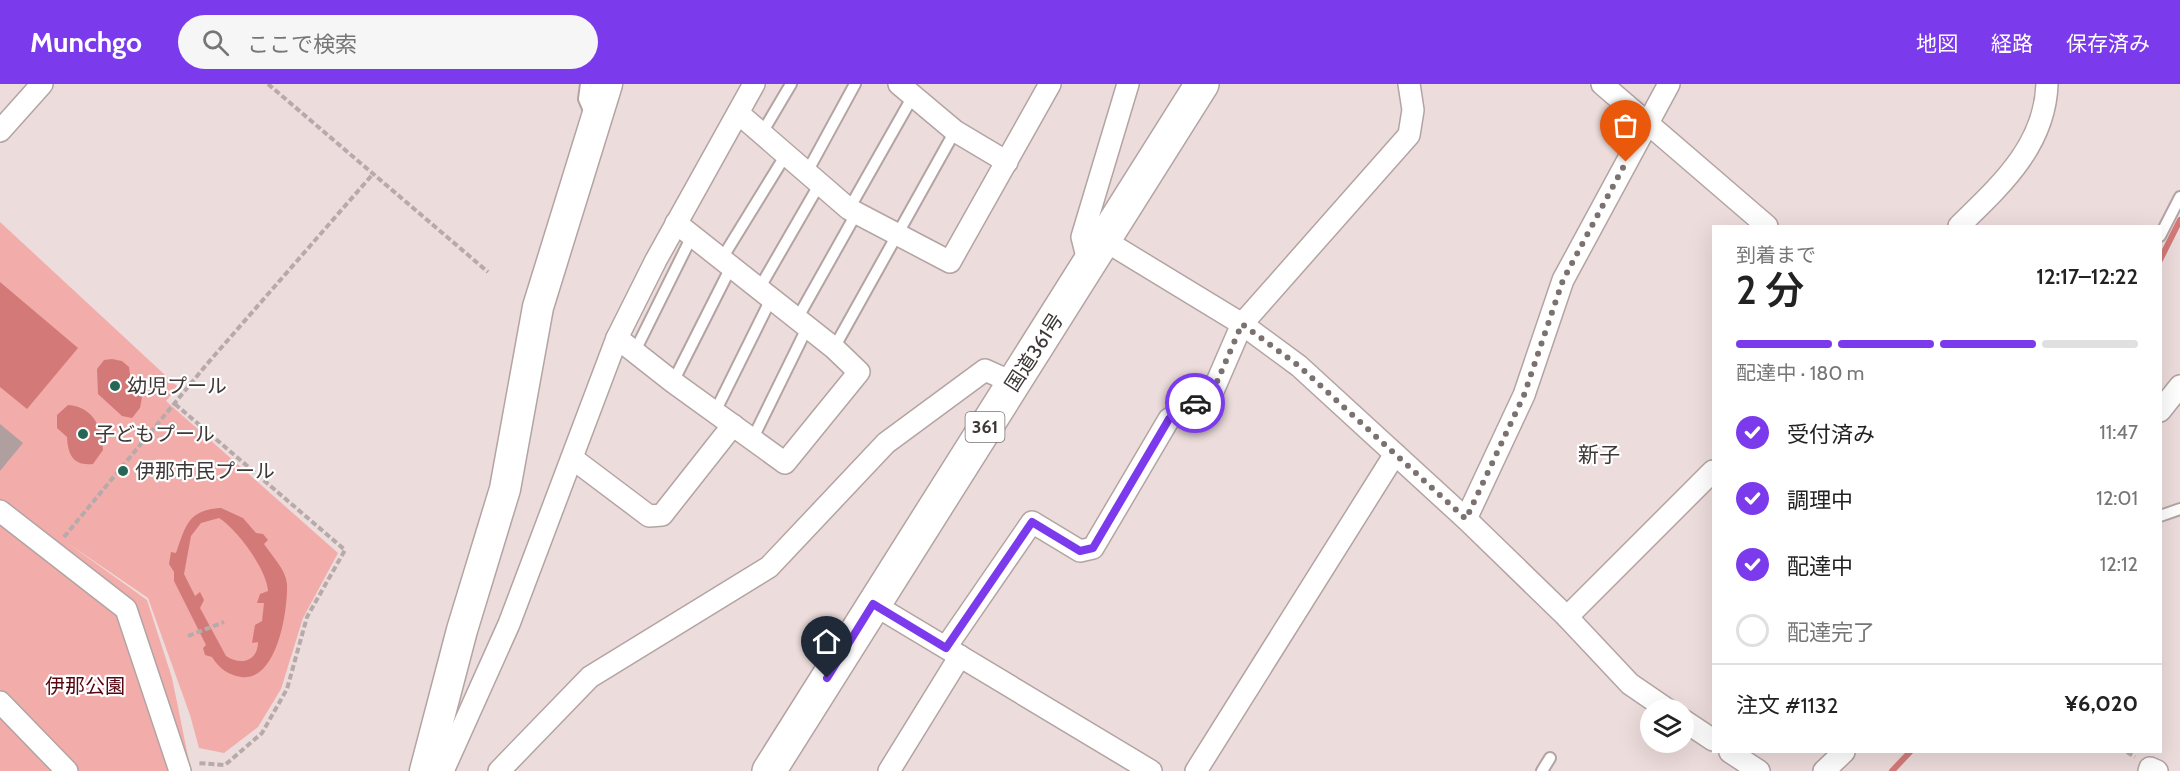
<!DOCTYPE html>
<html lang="ja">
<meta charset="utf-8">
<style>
:root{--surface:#fff;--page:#f6f6f6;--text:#222;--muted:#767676;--line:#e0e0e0;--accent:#7c3aed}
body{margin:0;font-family:Cabin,"Noto Sans JP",sans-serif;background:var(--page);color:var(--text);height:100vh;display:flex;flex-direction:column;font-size:22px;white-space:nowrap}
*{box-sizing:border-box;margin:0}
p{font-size:20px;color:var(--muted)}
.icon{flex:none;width:33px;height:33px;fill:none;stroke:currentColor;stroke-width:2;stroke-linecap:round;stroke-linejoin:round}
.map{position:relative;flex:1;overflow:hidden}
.side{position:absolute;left:1712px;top:141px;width:450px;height:528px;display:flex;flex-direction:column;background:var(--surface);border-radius:0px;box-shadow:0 6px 24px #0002}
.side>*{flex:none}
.fabs{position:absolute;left:1640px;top:615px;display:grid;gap:12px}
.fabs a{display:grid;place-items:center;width:54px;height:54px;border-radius:50%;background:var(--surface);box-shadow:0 6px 24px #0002;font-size:30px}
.pin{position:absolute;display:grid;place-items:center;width:51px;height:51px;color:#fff;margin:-62px -26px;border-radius:50% 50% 50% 0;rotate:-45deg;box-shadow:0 0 6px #0007}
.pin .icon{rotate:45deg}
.courier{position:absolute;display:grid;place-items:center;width:60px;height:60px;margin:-30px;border:4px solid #7c3aed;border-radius:50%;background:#fff;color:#222;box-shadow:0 2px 8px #0007}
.overview em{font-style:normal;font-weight:600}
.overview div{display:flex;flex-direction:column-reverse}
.overview{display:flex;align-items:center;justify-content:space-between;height:102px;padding:0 24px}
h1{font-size:39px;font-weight:600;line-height:45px}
.bar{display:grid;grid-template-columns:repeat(4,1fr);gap:9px 6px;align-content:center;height:72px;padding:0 24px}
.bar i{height:8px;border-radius:4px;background:var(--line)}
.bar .selected{background:var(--accent)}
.bar p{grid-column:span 4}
.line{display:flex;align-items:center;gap:15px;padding:0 24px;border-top:2px solid var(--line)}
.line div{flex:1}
ol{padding:0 24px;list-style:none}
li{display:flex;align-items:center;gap:18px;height:66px}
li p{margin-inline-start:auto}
li .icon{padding:6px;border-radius:50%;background:var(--accent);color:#fff;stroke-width:4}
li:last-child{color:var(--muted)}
li i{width:33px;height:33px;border:3px solid var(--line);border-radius:50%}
header{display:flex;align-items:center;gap:36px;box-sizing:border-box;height:84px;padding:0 30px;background:var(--accent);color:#fff}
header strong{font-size:28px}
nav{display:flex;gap:33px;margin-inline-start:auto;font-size:21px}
.search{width:420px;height:54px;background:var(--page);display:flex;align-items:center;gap:15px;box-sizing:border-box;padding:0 21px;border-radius:33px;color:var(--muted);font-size:22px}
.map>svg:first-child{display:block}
.green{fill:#f2aca9}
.water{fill:#d37a79;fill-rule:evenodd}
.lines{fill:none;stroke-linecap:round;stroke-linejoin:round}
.stream{stroke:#d37a79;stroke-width:6}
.building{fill:#afa09f}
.lane-casing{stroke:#b3a4a3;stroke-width:14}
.street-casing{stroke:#b3a4a3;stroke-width:24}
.secondary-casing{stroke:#b3a4a3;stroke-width:33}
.highway-casing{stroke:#b3a4a3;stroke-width:36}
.path{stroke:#b7aaaa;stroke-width:4;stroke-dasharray:6 3;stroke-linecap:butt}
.lane{stroke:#fff;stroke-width:10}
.street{stroke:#fff;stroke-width:21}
.secondary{stroke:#fff;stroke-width:30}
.highway{stroke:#fff;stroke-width:33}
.done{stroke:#7a7170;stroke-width:6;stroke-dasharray:0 10.8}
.route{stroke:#7c3aed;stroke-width:8}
.poi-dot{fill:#266654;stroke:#fff;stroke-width:2}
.labels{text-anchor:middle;stroke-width:4.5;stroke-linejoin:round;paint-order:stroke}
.shield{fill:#fff;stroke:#777373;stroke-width:1.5}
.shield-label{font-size:18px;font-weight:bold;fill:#3d3737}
.street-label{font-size:20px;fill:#3d3737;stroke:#fff}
.poi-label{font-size:20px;fill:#3d3737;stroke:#fff;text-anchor:start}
.park-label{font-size:20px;fill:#580511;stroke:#fff}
.neighbourhood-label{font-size:21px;fill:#3d3737;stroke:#fff}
</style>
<header>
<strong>Munchgo</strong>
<div class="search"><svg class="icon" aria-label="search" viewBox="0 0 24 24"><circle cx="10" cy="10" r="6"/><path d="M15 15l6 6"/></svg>ここで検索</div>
<nav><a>地図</a><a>経路</a><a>保存済み</a></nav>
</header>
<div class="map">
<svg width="2180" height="687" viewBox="0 0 2180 687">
<rect width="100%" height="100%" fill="#ecdcdb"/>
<!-- green -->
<polygon class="green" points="0,138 178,303 166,317 338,469 303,534 281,605 258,643 224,669 199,664 190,631 148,514 66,458 147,516 172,594 191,687 0,687"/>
<!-- water -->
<g class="water">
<polygon points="0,198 78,264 27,325 0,303"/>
<polygon points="112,275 122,277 129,283 131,298 142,313 140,324 132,334 122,332 98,310 97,285 104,276"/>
<path d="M68 321C94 323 102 344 103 366L93 380C73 382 68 371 67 353L57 344V331Z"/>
<path d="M221 424 243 434 256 449 263 450 268 456 264 460C272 472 286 486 287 500 288 527 277 598 241 593 228 591 219 584 212 573L205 571 203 564 206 561 174 497V488L169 480 171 468 176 469C186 441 188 426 221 424ZM219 434C237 445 267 486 268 507L260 510 257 519H264L262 537 255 541 252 559 258 558C258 577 241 582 226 572L200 524 204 516 200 508 195 512 184 490 191 452 201 439Z"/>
</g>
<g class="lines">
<!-- stream -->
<g class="stream">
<polyline points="2160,176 2180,136"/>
<polyline points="1892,687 1910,668"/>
</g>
</g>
<!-- building -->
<polygon class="building" points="0,340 23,359 0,387"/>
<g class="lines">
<!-- lane casing -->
<g class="lane-casing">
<g id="lane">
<polyline points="586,0 584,15 590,29"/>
<polyline points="762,49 791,0"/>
<polyline points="806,90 855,0"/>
<polyline points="849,125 913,12"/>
<polyline points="2160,152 2180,113"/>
<polyline points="721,176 785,72"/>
<polyline points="759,205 819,101"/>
<polyline points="797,235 856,130"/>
<polyline points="834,264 955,47"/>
<polyline points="635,267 692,152"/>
<polyline points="673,298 731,183"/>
<polyline points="715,328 771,215"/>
<polyline points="752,356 807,244"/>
<polyline points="2160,432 2180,425"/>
<polyline points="1542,687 1550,674"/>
</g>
</g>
<!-- street casing -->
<g class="street-casing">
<g id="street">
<polyline points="899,0 955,47 1007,78"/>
<polyline points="1602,0 1767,142"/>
<polyline points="738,29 849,125 950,178 1050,0"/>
<polyline points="0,47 42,0"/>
<path d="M1959 142C2000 102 2045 62 2047 0"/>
<polyline points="1104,156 1242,240 1299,282 1466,435 1567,533 1630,600 1668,626"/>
<polyline points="1089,181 1082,153 1128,0"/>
<polyline points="617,254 673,298 785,379 859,288 834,264 676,139"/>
<polyline points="2160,327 2180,302"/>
<polyline points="572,374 649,432 662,431 733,341"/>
<polyline points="0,427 126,525 180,687"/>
<polyline points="1466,435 1524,311 1563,196 1669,0"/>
<polyline points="873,520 1151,687"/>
<polyline points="1567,533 1713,387"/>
<polyline points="946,563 1032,438 1080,467 1093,464 1169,335 1213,307 1242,240 1409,51 1413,26 1409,0"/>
<polyline points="0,618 67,687"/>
<polyline points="1683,636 1713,656"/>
<polyline points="1730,668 1759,687"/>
<polyline points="443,687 509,540 617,254 656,176 754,0"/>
<polyline points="499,687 590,593 769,483 886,359 985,286 1014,299"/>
<polyline points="889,687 960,572"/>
<polyline points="1196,687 1395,370"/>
<polyline points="1824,687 1844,668"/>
<polyline points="2149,687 2150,684 2157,687"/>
</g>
</g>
<!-- secondary casing -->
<g class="secondary-casing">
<polyline id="secondary" points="425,687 462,546 505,405 538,223 607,0"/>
</g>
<!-- highway casing -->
<g class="highway-casing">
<polyline id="highway" points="769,687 1202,0"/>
</g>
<!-- path -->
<g class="path">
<polyline points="268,0 488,188"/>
<polyline points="175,320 345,466 307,533 287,605 262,649 225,681 197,679"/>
<polyline points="64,453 207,280 372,91"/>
<polyline points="188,552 224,538"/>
<polyline points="2127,668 2135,673"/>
</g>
<!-- lane -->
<use href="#lane" class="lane"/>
<!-- street -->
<use href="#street" class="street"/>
<!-- secondary -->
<use href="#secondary" class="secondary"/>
<!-- highway -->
<use href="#highway" class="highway"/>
</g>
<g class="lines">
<!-- done -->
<polyline class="done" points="1195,319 1213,307 1242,240 1299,282 1466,435 1524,311 1563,196 1626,78"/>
<!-- route -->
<polyline class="route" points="827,594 873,520 946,564 1032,438 1080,467 1093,464 1169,335 1195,319"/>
</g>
<!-- markers -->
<g class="poi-dot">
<circle cx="115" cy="302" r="6"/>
<circle cx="83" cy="350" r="6"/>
<circle cx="123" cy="387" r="6"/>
</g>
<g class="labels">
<!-- shield labels -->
<rect class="shield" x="965.5" y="328" width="39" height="30" rx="4.5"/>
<g class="shield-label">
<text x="985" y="349">361</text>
</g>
<!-- street labels -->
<g class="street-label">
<text transform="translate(1034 268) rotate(-57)" y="7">国道361号</text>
</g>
<!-- poi labels -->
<g class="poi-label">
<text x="127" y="309">幼児プール</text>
<text x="95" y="357">子どもプール</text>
<text x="135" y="394">伊那市民プール</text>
</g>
<!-- park labels -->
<g class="park-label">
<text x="85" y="609">伊那公園</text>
</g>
<!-- neighbourhood labels -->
<g class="neighbourhood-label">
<text x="1599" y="378">新子</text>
</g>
</g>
</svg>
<div class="fabs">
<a><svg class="icon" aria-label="layers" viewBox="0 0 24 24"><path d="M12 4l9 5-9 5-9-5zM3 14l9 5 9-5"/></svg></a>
</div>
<div class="pin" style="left:1626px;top:78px;background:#ea580c"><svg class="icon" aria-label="bag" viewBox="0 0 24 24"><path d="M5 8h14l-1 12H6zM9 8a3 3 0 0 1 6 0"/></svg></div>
<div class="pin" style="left:827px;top:594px;background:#1f2937"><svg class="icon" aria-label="home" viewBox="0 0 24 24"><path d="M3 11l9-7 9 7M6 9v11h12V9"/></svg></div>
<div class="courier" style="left:1195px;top:319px"><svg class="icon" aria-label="car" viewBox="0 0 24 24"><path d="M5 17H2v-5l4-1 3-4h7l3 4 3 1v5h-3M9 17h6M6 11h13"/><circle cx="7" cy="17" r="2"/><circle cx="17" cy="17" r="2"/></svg></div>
<section class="side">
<div class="overview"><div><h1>2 分</h1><p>到着まで</p></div><em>12:17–12:22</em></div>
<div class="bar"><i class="selected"></i><i class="selected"></i><i class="selected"></i><i></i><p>配達中 · 180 m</p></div>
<ol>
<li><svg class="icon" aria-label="check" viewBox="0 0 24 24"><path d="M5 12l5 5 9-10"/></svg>受付済み<p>11:47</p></li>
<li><svg class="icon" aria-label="check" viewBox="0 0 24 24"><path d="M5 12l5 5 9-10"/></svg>調理中<p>12:01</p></li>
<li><svg class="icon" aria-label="check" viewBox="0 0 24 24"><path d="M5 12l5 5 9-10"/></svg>配達中<p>12:12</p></li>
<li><i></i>配達完了</li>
</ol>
<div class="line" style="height:78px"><div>注文 #1132</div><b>¥6,020</b></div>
</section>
</div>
